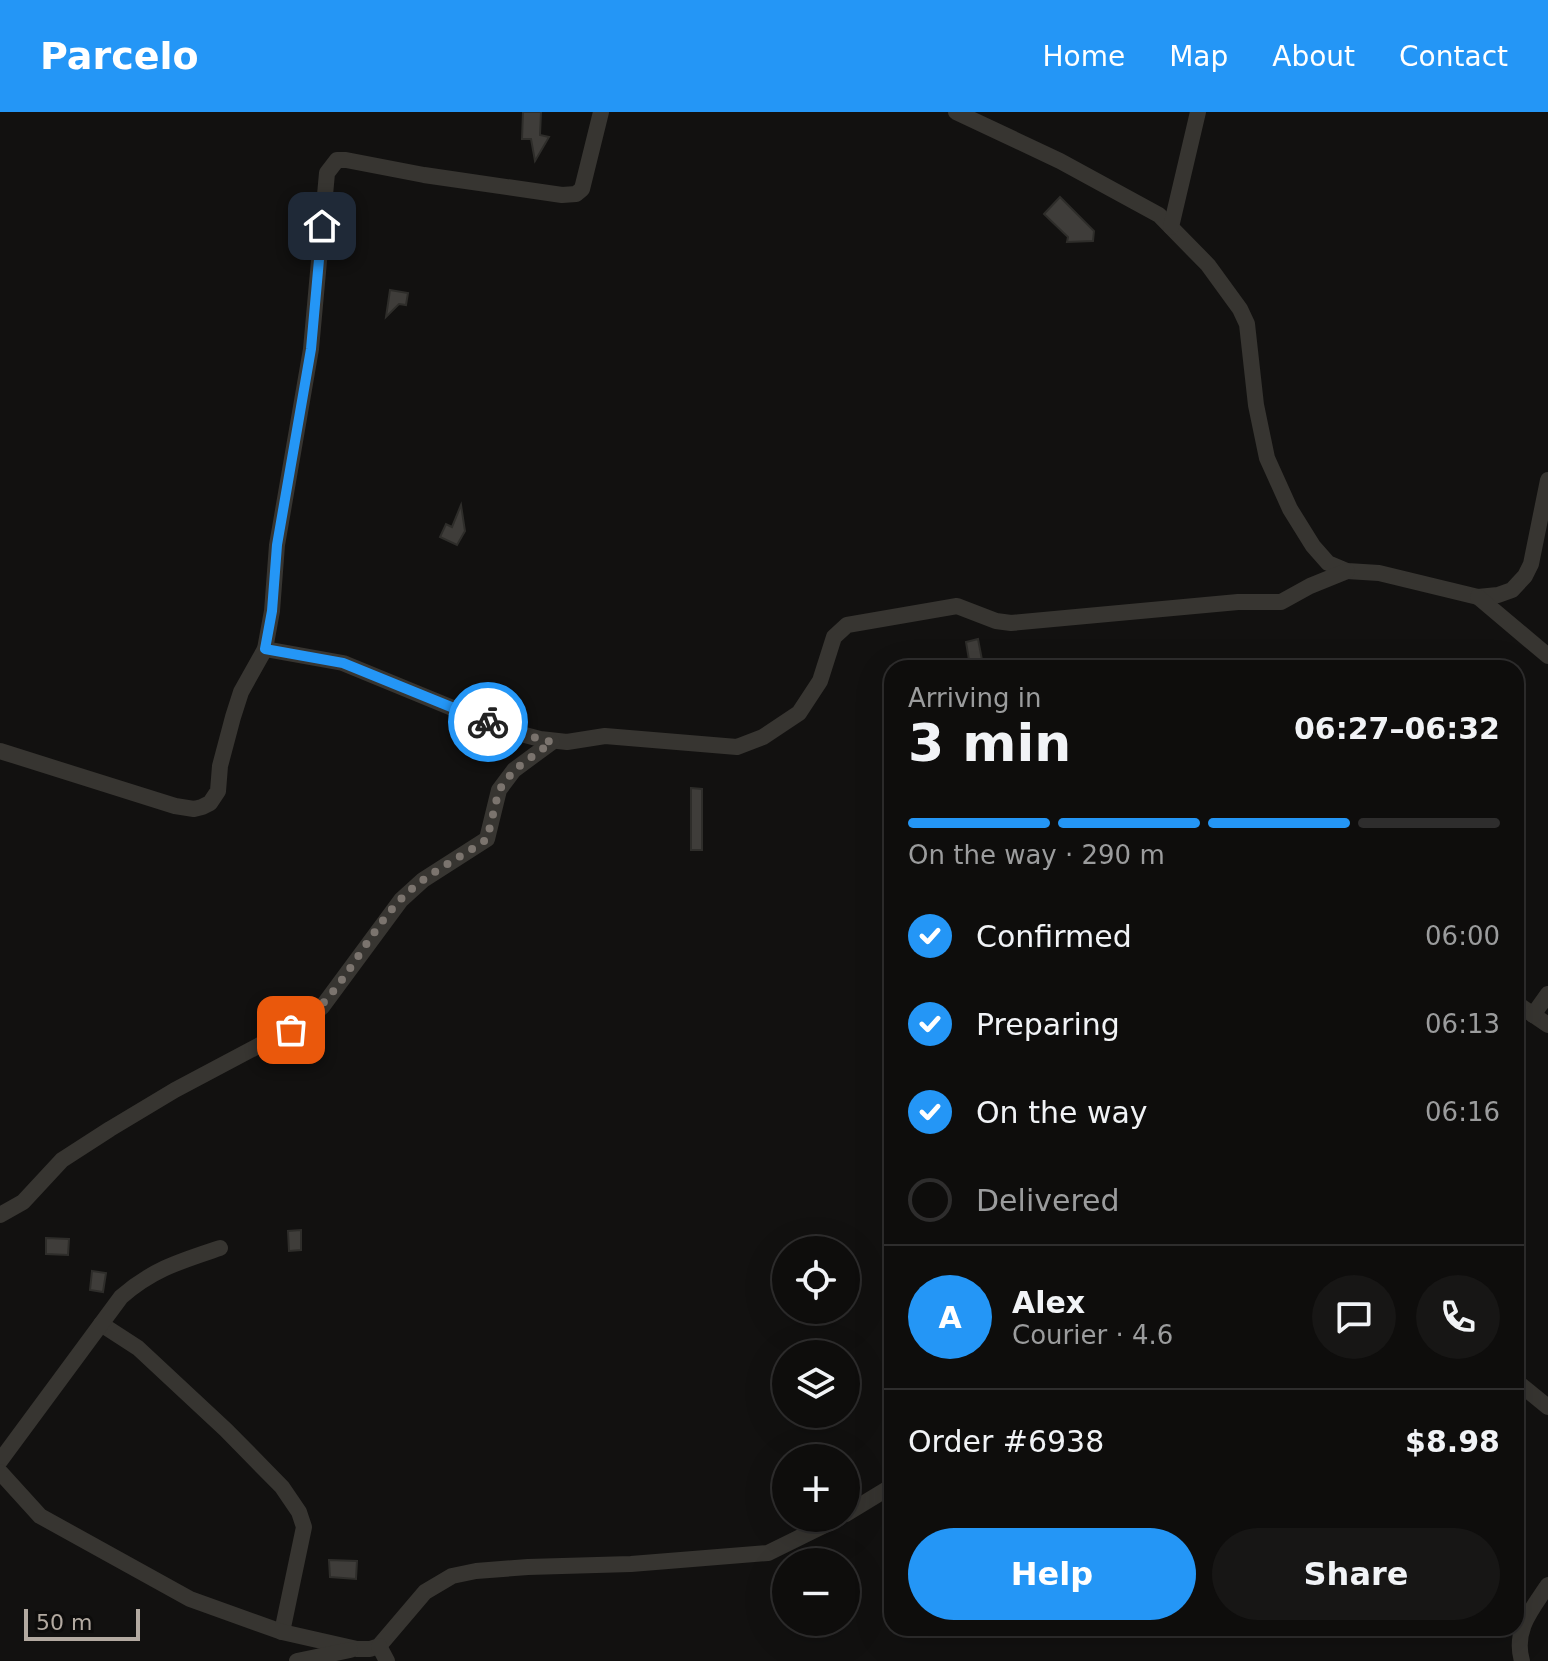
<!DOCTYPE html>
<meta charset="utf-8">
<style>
:root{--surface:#0e0d0c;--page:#171615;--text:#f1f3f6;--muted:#9b9c9d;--line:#2e2d2d;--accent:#2496f6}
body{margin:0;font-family:"DejaVu Sans",sans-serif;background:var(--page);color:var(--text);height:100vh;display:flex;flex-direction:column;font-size:30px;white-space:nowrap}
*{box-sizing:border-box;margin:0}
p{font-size:26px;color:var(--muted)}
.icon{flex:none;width:44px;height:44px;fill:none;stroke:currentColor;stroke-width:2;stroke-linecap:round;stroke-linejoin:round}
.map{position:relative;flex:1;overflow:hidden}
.drawer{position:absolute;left:884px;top:548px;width:640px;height:976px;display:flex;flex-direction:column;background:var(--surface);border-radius:24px;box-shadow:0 8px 32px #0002,0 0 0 2px var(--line)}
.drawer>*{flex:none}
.buttons{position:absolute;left:772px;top:1124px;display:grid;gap:16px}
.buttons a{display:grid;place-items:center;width:88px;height:88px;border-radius:50%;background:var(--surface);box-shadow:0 8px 32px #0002,0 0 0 2px var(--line);font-size:40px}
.scale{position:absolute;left:24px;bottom:20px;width:116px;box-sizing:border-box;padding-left:8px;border:4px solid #b3aaa1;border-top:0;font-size:22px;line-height:28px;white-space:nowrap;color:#b3aaa1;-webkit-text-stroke:6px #0d0c0b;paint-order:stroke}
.pin{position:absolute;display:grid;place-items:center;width:68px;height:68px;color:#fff;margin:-34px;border-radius:16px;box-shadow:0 4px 12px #0006}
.courier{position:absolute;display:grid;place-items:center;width:80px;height:80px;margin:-40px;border:6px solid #2496f6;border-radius:50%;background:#fff;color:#222;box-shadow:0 2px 10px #0007}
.headline em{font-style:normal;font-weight:700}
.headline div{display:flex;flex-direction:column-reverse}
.headline{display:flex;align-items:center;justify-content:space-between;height:136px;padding:0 24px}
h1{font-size:52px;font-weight:700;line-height:60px}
.bar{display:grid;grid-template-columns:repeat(4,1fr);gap:12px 8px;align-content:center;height:96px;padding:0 24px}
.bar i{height:10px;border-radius:6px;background:var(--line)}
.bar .current{background:var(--accent)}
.bar p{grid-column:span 4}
.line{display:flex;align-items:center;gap:20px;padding:0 24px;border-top:2px solid var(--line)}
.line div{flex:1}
.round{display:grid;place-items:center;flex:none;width:84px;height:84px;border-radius:42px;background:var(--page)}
ol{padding:0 24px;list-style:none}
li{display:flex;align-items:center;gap:24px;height:88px}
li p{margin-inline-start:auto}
li .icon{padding:8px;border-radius:50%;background:var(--accent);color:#fff;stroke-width:4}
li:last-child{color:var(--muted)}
li i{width:44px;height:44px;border:4px solid var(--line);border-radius:50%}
.primary-button{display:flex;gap:16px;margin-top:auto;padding:16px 24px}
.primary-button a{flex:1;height:92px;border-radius:48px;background:var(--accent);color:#fff;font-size:32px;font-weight:700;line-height:92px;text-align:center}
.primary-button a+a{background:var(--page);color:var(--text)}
header{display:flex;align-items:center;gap:48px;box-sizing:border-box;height:112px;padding:0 40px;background:var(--accent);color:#fff}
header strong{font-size:38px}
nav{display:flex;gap:44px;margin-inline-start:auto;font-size:28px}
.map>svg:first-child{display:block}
.building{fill:#3f3d3a;stroke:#2e2d2a;stroke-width:2}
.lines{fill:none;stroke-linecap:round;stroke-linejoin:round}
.minor{stroke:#373531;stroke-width:16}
.done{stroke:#7b746e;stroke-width:8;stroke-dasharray:0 14.4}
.route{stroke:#2496f6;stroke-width:10}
</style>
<header>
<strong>Parcelo</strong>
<nav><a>Home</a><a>Map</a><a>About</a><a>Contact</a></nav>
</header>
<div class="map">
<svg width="1548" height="1549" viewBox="0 0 1548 1549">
<rect width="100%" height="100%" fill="#121110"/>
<!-- building -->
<g class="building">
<polygon points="523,0 541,0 540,23 549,25 535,49 531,27 522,27"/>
<polygon points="1060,85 1094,119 1093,129 1067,130 1068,125 1044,102"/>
<polygon points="390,178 408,181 406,193 399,192 386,205"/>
<polygon points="461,393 465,419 457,433 440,425 446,412 452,415"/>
<polygon points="978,527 982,548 969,548 966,530"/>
<polygon points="691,676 702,677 702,738 691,738"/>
<polygon points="301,1118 301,1138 289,1139 288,1119"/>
<polygon points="46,1126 69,1127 68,1143 46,1142"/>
<polygon points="92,1159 106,1161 103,1180 90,1178"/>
<polygon points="329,1448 357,1449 356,1467 330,1465"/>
</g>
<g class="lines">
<!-- minor -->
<g class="minor">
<polyline points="956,0 1060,49 1159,103 1208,153 1240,197 1247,212 1256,293 1267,346 1290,397 1313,434 1328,451 1347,459 1379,461 1478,485 1498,483 1512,478 1525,464 1531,452 1548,368"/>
<polyline points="1171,115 1198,0"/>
<polyline points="1478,485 1548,544"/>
<polyline points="265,537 343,551 506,618 540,627 567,630 605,624 737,635 763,625 799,601 820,569 834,525 847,513 957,494 996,509 1011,511 1238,490 1281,490 1310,474 1347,459"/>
<polyline points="0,639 175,694 194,697 202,695 210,691 218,679 220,654 233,605 241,580 265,537 272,499 277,433 311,237 327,61 337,48 346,48 424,63 562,83 576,82 582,77 601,0"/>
<polyline points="1516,891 1548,913"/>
<polyline points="1533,903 1548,882"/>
<polyline points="0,1103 23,1090 62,1048 110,1017 175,978 307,908 322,895 401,788 423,768 487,727 499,678 514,658 552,630"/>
<polyline points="101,1212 138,1236 226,1318 282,1375 299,1400 304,1415 282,1520"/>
<polyline points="1516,1269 1548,1295"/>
<path d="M0 1349 121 1185C153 1157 181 1149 220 1136"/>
<polyline points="0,1360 40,1404 190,1487 282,1520 357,1537 370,1537 379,1534 425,1480 452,1464 476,1459 528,1455 631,1452 768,1441 839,1406"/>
<polyline points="846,1402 892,1374"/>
<polyline points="379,1534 387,1549"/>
<polyline points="297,1549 350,1538"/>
<path d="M1522 1549C1513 1518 1532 1497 1548 1473"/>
</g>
</g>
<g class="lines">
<!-- done -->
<path class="done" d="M291 918C341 887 362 828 401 787 425 762 459 747 487 727L499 678 514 658 552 630 506 618 488 610"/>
<!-- route -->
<polyline class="route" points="322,114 311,237 277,433 272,499 265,537 343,551 488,610"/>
</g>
</svg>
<div class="buttons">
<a><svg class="icon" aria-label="locate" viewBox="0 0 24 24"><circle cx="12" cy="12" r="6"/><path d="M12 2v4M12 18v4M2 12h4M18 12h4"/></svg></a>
<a><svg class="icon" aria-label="layers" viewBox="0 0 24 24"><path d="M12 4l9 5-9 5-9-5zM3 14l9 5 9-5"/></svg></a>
<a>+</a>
<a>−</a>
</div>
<div class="scale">50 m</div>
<div class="pin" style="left:291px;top:918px;background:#ea580c"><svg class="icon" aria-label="bag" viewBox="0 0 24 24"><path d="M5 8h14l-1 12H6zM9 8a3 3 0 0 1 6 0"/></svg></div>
<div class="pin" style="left:322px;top:114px;background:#1f2937"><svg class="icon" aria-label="home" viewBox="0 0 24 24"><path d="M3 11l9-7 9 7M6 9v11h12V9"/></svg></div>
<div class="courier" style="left:488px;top:610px"><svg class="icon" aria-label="bike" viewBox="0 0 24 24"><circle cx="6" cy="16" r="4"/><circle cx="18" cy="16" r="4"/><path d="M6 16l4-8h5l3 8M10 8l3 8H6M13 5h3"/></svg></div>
<section class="drawer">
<div class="headline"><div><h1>3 min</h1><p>Arriving in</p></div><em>06:27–06:32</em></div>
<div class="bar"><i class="current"></i><i class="current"></i><i class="current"></i><i></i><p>On the way · 290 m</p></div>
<ol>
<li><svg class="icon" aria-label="check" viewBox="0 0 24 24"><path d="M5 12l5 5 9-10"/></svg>Confirmed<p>06:00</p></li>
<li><svg class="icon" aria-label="check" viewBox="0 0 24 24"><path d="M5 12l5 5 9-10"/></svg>Preparing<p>06:13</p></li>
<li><svg class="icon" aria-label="check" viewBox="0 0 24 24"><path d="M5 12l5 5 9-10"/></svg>On the way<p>06:16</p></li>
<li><i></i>Delivered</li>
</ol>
<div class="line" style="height:144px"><b class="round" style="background:var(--accent);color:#fff">A</b><div><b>Alex</b><p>Courier · 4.6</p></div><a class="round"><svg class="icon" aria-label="chat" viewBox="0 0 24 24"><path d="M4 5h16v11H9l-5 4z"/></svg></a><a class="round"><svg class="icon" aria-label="phone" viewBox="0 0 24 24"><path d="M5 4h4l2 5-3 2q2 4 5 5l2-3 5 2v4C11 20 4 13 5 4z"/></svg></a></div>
<div class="line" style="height:104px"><div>Order #6938</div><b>$8.98</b></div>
<div class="primary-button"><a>Help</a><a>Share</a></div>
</section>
</div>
